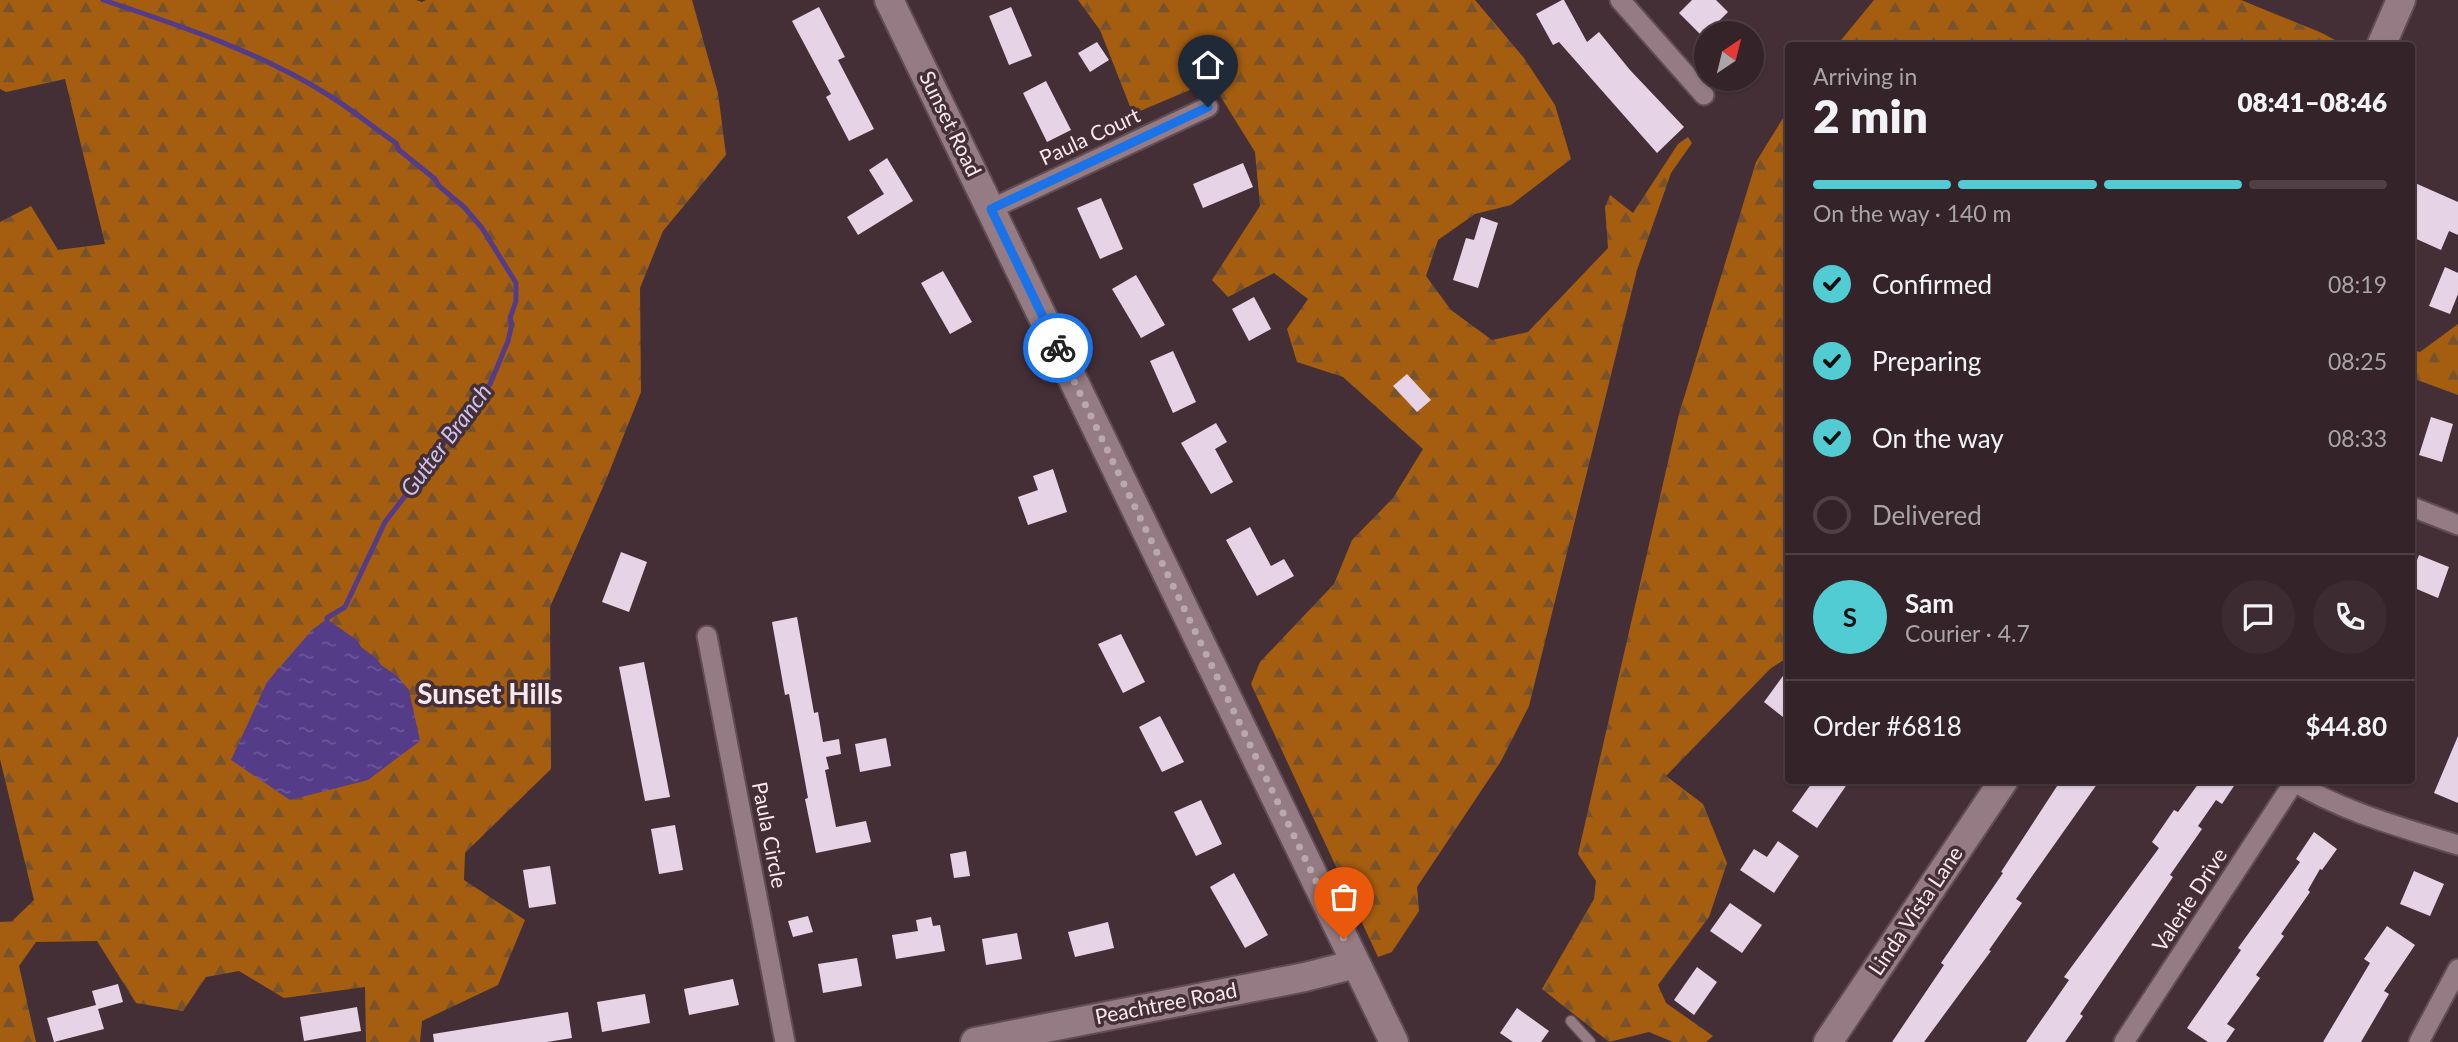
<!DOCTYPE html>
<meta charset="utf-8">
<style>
:root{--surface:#342328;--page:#3c2b30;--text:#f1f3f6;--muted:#a9a4a8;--line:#4e4045;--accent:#51ccd3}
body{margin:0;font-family:Lato,sans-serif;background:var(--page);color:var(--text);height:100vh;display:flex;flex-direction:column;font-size:26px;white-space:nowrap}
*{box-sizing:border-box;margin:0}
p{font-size:23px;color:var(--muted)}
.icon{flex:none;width:38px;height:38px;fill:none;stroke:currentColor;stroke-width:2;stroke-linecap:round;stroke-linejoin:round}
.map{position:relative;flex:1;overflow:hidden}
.panel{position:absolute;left:1785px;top:42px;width:630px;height:742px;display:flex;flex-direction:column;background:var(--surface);border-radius:7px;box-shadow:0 2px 5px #0004,0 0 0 2px var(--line)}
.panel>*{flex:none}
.needle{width:46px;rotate:35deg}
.tools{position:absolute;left:1694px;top:21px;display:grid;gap:14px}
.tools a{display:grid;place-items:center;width:70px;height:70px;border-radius:50%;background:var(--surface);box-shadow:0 2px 5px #0004,0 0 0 2px var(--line);font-size:35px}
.pin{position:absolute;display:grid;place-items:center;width:60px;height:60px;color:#fff;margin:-72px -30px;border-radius:50% 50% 50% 0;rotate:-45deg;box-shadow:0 0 7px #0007}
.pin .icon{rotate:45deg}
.courier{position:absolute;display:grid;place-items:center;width:70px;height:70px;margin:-35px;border:5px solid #1a73e8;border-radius:50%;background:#fff;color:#222;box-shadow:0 2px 9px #0007}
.headline em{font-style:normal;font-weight:800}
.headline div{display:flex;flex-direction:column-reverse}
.headline{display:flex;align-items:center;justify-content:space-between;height:119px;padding:0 28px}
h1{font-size:46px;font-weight:800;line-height:52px}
.bar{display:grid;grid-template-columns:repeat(4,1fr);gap:10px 7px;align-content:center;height:84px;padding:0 28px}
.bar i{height:9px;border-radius:5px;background:var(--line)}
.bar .current{background:var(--accent)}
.bar p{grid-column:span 4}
.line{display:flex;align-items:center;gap:18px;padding:0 28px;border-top:2px solid var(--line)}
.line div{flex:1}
.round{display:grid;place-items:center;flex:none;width:74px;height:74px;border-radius:37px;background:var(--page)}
ol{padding:0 28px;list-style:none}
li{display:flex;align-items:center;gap:21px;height:77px}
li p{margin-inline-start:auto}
li .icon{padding:7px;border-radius:50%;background:var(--accent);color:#111;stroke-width:4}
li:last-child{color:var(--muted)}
li i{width:38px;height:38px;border:4px solid var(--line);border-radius:50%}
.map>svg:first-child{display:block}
.forest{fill:url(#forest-firs)}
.water{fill:url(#water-ripples)}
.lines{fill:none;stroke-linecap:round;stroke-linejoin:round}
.stream{stroke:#543c89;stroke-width:5}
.building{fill:#e6d3e6}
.lane-casing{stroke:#604e54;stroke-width:13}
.street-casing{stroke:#604e54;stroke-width:23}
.secondary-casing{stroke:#604e54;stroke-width:32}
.lane{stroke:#957b83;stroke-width:10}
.street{stroke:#957b83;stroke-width:19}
.secondary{stroke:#957b83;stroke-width:28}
.done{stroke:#b9a8ae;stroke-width:7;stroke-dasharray:0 12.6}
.route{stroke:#1a73e8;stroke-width:9}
.labels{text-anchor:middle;stroke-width:7;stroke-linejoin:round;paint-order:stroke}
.street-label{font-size:21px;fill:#f8e9ee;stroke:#452f36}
.water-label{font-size:23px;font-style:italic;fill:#cbc2ee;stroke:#452f36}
.district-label{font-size:28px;font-weight:bold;fill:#f8e9ee;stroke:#452f36}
</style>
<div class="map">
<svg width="2458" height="1042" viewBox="0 0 2458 1042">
<defs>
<pattern id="forest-firs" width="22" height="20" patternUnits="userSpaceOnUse" patternTransform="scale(1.75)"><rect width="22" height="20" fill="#a55e10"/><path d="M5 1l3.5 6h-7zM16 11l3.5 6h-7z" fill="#78522c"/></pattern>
<pattern id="water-ripples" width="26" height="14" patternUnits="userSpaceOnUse" patternTransform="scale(1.75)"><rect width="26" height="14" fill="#543c89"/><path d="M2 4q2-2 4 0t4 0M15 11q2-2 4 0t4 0" fill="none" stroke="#6d589a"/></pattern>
</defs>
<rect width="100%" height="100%" fill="#452f36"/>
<!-- forest -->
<g class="forest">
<polygon points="0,0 416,0 422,2 426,0 692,0 718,93 726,155 663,231 640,288 641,392 606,480 550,607 551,769 465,853 464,880 525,920 498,985 422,1021 420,1042 366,1042 365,987 284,998 239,971 206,977 183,1011 136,1003 97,941 36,942 19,966 36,1042 0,1042 0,922 12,921 34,900 0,759 0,222 31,206 58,250 105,244 65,79 6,92 0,89"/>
<polygon points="1078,0 1475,0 1524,58 1555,105 1571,159 1511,205 1475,214 1438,240 1426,276 1451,310 1492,340 1528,332 1608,248 1605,207 1610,195 1633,213 1678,144 1688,137 1692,143 1671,173 1637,270 1529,706 1501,761 1417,887 1419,911 1392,952 1378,957 1251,684 1260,662 1334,584 1352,540 1393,498 1423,449 1343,377 1297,362 1287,329 1308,299 1274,273 1228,297 1212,280 1260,206 1255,152 1211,81 1133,114 1100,30"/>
<polygon points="1874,0 2241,0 2322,33 2344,45 1837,45"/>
<polygon points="1788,110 1788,657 1770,669 1666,776 1703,804 1727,863 1709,917 1658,985 1666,1003 1713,1036 1706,1042 1673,1042 1649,1032 1609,1042 1542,989 1594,899 1596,881 1578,854 1679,414 1756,162"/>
<polygon points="2458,324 2458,395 2412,378 2412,350 2420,352"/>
</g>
<!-- water -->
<polygon class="water" points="327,619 358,641 361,647 377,659 381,665 397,676 409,690 420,741 368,780 290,800 231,760 267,682 312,630"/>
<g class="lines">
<!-- stream -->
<path class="stream" d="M103 0C178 25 257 51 325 93 350 108 373 127 396 143L399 150 435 179 439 186 464 207 482 228 516 283V301L510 318 512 324 508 341 490 384 457 424 433 460 385 522 345 607 327 618V626"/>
</g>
<!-- building -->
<g class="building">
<polygon points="1562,0 1564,0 1587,42 1599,32 1630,70 1684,127 1657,153 1559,42 1553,45 1536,14"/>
<polygon points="1692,0 1716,0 1728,12 1703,37 1679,13"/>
<polygon points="819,7 845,57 838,60 874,129 849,141 826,97 831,94 792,21"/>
<polygon points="1011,7 1032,56 1009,65 989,16"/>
<polygon points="1097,42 1109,60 1090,72 1078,53"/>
<polygon points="1046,81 1071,130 1047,142 1023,93"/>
<polygon points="887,158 913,201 858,235 847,217 884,194 869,170"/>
<polygon points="1243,163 1253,187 1203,208 1193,184"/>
<polygon points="2415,183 2458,202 2458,235 2449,231 2441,250 2412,237 2412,191"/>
<polygon points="1101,198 1123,249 1100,259 1077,208"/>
<polygon points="1481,217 1498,223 1478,288 1453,280 1466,238 1474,240"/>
<polygon points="2445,267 2458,273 2458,294 2450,314 2429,306"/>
<polygon points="943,271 972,322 950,334 921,283"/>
<polygon points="1136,275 1165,325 1141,338 1112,289"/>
<polygon points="1254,297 1271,329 1249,341 1232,309"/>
<polygon points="1173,351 1196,402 1173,413 1150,361"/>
<polygon points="1407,374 1431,400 1417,412 1393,386"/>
<polygon points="2431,417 2453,424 2442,462 2419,455"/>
<polygon points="1216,423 1227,442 1215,449 1233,482 1211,494 1181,443"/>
<polygon points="1053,469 1067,512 1028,525 1018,497 1038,490 1033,476"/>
<polygon points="1250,527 1271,566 1284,559 1294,576 1257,596 1226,540"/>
<polygon points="621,552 647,562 629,612 602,602"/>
<polygon points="2419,555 2449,567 2438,598 2412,587 2412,573"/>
<polygon points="797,617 814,713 818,712 823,742 839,739 841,754 826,757 829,769 825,770 836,827 866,821 871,842 816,853 805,799 808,798 789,694 785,695 772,622"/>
<polygon points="1121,634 1145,682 1123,693 1098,644"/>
<polygon points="644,662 670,797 645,801 619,667"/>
<polygon points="1788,669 1788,721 1764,702"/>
<polygon points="1160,716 1184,762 1162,772 1139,727"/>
<polygon points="2458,736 2458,803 2434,793"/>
<polygon points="886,738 891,766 860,772 855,744"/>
<polygon points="1814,780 1850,780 1817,828 1792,811"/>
<polygon points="2061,780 2100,780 2016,899 2022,903 1989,950 1991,951 1924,1042 1892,1042 1944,965 1941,963 2003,873 2001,872"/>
<polygon points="2201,780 2226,780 2234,786 2222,804 2216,800 2198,826 2202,829 2170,875 2173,877 2080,1014 2083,1016 2065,1042 2026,1042 2069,980 2064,977 2159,848 2152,842 2174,810 2178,812"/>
<polygon points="1201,800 1222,844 1196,856 1174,812"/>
<polygon points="675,825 683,870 659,874 651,829"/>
<polygon points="2314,832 2337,849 2322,870 2320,869 2308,890 2310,892 2281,934 2284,936 2256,975 2260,978 2227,1024 2235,1029 2226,1042 2208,1042 2187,1028 2241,950 2238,948 2300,862 2296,859"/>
<polygon points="1778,841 1799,856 1774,893 1740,870 1754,849 1767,857"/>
<polygon points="966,851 970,876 954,878 950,854"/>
<polygon points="550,866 556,904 529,908 523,870"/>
<polygon points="2414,871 2444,884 2430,916 2400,904"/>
<polygon points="1234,873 1268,935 1245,948 1210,887"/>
<polygon points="1730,903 1762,925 1742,953 1710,931"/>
<polygon points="808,916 813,932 793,937 788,921"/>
<polygon points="931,917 933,926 940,925 945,951 896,959 892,935 918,931 916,920"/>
<polygon points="1108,922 1114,948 1075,957 1068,932"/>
<polygon points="2387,926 2415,945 2384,991 2389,994 2361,1042 2323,1042 2370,963 2364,959"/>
<polygon points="1017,933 1022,959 986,965 982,939"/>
<polygon points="857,958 862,986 823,993 818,964"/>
<polygon points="1697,967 1717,982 1694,1015 1674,1000"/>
<polygon points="733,979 739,1005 689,1015 684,989"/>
<polygon points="118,984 123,1002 98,1009 104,1029 54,1042 47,1018 96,1005 92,991"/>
<polygon points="645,994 650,1023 602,1032 597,1002"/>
<polygon points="357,1007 361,1031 304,1041 300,1017"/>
<polygon points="1517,1008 1549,1031 1541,1042 1513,1042 1500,1033"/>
<polygon points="568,1012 572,1038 547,1042 434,1042 433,1034"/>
</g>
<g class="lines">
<!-- lane casing -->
<g class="lane-casing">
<polyline id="lane" points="1571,1021 1590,1042"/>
</g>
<!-- street casing -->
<g class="street-casing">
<g id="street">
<polyline points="1620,0 1704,95"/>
<polyline points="991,209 1208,107"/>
<polyline points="2412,507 2458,525"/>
<polyline points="707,636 785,1042"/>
<path d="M2291 780C2343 812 2400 827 2458 845"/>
<polyline points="2124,1042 2294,782"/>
<polyline points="2419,1042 2458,969"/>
</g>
</g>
<!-- secondary casing -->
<g class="secondary-casing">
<g id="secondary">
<polyline points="889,0 1394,1042"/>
<polyline points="2381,46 2401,0"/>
<polyline points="975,1042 1305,977 1356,964"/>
<polyline points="1828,1042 2004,780"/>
</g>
</g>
<!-- lane -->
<use href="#lane" class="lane"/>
<!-- street -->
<use href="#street" class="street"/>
<!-- secondary -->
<use href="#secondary" class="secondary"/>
</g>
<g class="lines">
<!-- done -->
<polyline class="done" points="1058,348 1344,939"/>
<!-- route -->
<polyline class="route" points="1058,348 991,209 1208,107"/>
</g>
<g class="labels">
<!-- street labels -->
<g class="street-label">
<text transform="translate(950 124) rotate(64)" y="7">Sunset Road</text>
<text transform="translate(1090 137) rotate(-25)" y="7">Paula Court</text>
<text transform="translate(769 835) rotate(79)" y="7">Paula Circle</text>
<text transform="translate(2190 900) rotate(-57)" y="7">Valerie Drive</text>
<text transform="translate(1916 911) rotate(-56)" y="7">Linda Vista Lane</text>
<text transform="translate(1166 1004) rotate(-11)" y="7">Peachtree Road</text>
</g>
<!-- water labels -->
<g class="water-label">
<text transform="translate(446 440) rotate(-53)" y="8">Gutter Branch</text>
</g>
<!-- district labels -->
<g class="district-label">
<text x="490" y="704">Sunset Hills</text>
</g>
</g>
</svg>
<div class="tools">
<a><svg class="needle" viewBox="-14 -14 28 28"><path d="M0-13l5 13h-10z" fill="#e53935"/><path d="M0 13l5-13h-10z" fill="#a9a4a8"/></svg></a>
</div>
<div class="pin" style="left:1344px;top:939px;background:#ea580c"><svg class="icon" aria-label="bag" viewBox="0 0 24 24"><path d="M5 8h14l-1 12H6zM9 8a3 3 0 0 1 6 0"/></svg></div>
<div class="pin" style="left:1208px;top:107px;background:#1f2937"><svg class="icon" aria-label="home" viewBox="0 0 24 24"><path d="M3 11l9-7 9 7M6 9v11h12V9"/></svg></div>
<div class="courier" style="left:1058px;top:348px"><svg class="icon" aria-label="bike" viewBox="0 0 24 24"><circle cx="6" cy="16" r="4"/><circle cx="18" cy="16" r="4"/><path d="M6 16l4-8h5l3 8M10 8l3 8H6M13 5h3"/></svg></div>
<section class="panel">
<div class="headline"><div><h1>2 min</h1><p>Arriving in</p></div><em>08:41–08:46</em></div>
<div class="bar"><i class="current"></i><i class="current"></i><i class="current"></i><i></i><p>On the way · 140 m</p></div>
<ol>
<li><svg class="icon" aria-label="check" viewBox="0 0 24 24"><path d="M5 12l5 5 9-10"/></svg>Confirmed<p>08:19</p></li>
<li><svg class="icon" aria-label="check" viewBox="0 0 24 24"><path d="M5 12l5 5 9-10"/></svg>Preparing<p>08:25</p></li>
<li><svg class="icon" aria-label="check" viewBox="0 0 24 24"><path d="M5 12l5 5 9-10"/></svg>On the way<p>08:33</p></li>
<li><i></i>Delivered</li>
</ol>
<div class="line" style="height:126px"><b class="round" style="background:var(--accent);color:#111">S</b><div><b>Sam</b><p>Courier · 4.7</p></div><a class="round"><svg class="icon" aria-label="chat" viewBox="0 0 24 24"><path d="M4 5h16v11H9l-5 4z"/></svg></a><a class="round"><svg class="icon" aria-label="phone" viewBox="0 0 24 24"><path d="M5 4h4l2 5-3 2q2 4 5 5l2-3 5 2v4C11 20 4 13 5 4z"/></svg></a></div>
<div class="line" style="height:91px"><div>Order #6818</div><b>$44.80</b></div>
</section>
</div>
